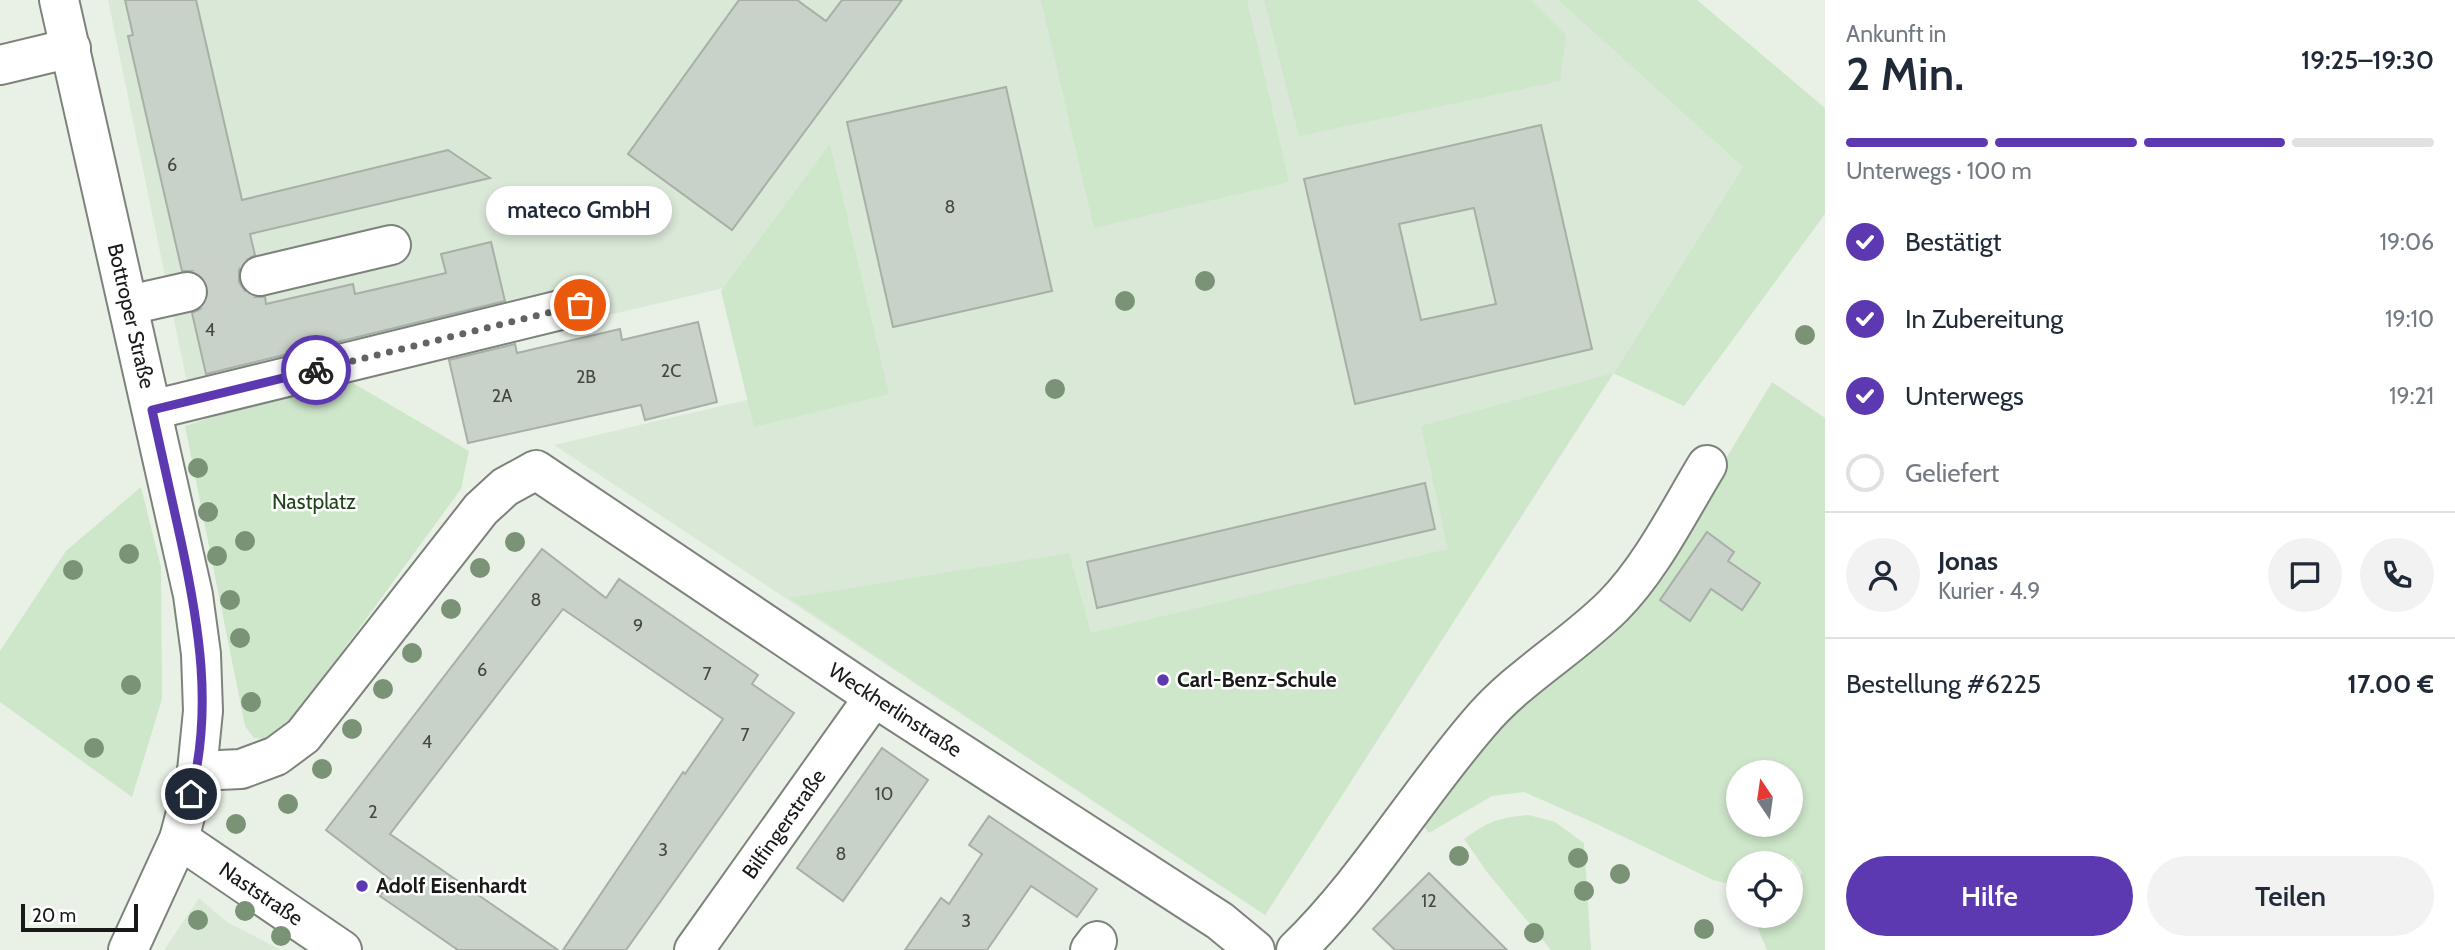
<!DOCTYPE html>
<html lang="de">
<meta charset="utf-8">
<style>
:root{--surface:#fff;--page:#f2f2f3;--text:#1f2937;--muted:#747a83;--line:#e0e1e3;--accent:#5c39b1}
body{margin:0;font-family:Cabin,sans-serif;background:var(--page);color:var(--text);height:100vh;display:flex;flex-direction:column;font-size:26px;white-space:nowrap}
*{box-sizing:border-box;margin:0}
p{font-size:23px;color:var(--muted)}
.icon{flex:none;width:38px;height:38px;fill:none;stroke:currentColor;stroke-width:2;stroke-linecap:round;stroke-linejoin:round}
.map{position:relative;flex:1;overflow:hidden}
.drawer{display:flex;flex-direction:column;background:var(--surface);width:630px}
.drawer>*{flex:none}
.needle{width:46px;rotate:347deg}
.controls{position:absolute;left:1726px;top:760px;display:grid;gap:14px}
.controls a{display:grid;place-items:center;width:77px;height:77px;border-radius:50%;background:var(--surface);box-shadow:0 4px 10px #0003;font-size:35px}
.scale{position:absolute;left:21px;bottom:18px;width:117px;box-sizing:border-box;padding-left:7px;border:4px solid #171a16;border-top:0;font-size:19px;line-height:24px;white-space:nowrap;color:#171a16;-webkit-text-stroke:5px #fff;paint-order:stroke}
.pin{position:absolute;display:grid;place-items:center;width:60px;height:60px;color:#fff;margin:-30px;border:4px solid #fff;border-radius:50%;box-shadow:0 2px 7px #0007}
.courier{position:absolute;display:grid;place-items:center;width:70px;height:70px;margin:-35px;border:5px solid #5c39b1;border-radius:50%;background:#fff;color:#222;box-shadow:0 2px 9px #0007}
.bubble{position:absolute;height:49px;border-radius:24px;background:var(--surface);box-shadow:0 4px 10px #0003;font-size:23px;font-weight:600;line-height:49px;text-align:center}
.headline em{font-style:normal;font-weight:600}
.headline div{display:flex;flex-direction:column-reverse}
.headline{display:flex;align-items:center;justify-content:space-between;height:119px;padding:0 21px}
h1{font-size:46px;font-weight:600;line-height:52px}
.bar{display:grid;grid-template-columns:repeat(4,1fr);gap:10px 7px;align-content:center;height:84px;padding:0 21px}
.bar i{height:9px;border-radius:5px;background:var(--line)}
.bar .selected{background:var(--accent)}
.bar p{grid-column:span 4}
.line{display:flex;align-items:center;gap:18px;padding:0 21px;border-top:2px solid var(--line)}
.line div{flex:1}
.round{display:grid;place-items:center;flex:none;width:74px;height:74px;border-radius:37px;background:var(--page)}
ol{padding:0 21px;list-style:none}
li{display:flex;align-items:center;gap:21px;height:77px}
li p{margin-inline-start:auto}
li .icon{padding:7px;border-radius:50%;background:var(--accent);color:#fff;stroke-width:4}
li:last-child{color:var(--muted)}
li i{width:38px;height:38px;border:4px solid var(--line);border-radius:50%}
.cta{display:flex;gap:14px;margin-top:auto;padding:14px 21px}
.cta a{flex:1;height:80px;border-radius:42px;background:var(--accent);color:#fff;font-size:28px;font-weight:600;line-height:80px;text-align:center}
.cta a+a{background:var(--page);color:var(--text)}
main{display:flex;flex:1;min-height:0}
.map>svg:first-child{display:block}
.built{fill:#dae8d8}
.green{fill:#cee6ca;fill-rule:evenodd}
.building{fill:#c9d2c8;stroke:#a7afa6;stroke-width:2;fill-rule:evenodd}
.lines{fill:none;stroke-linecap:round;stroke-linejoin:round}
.minor-tunnel{stroke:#cad1c8;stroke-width:38;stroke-dasharray:38 19;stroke-linecap:butt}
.minor-casing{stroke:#7c837b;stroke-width:42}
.minor{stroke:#fff;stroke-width:38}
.tree{fill:#7a9276}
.done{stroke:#60655f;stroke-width:7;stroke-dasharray:0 12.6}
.route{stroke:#5c39b1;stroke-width:9}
.poi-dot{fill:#5c39b1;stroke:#fff;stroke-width:2.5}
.labels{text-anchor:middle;stroke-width:5;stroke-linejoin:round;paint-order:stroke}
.number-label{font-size:18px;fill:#444842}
.street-label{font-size:21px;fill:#171a16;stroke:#fff}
.park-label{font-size:21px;fill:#204519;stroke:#fff}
.poi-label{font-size:21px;font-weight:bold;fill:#171a16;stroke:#fff;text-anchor:start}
</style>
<main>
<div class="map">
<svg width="1825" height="950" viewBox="0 0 1825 950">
<rect width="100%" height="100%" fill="#e9f1e7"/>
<!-- built -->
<g class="built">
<polygon points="108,0 1558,0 1743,167 1614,373 1265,915 554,445 751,399 724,288 193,412"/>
<polygon points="199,898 227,922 281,950 164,950"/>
</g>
<!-- green -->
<g class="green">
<polygon points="1041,0 1247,0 1289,182 1094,228"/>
<polygon points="1264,0 1531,0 1566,35 1560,81 1299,136"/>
<polygon points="1558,0 1697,0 1825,108 1825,214 1684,406 1613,373 1265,915 789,598 1069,553 1091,633 1448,549 1421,426 1614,373 1743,167"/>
<polygon points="830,144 889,394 754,427 721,291"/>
<polygon points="341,376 469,451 461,489 292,720 269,739 254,738 245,726 185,426"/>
<path d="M1772 382 1825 418V950H1767L1752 915H1790V884L1803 873 1792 858 1787 863H1738V886L1713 880 1599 825 1524 792 1492 796 1429 833 1420 822 1494 727 1704 495ZM1738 772H1790V824H1738Z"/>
<polygon points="141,487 161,567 162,699 132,797 0,702 0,651 66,551"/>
<path d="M1529 815 1555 822 1584 843 1591 950H1551L1487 872 1464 839C1487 822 1500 817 1529 815Z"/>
</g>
<!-- building -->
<g class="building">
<polygon points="125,0 196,0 242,200 448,150 490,178 250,234 255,255 245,261 239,270 239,282 245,291 254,297 265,297 266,304 353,284 355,294 446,273 441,254 491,242 505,301 206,374 192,313 202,308 208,299 208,288 203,277 193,271 182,271 128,36 133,35"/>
<polygon points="739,0 797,0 826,21 842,0 902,0 732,230 628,154"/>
<polygon points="1006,87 1052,291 893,327 847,122"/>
<path d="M1541 125 1592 349 1355 404 1304 179ZM1474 208 1496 304 1421 320 1399 224Z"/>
<polygon points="698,322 717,402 645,420 641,405 468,443 449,360 515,344 517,353 620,329 622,340"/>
<polygon points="1425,483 1435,529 1097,608 1087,562"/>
<polygon points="1707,532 1734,552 1728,561 1760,583 1742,610 1711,589 1690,621 1660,600"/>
<polygon points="542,549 606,598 619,579 758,675 752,684 794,713 626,950 563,950 683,772 685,774 723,719 563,609 390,834 558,950 458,950 380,896 391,880 326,830"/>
<polygon points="882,748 928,780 843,901 797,868"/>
<polygon points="989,816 1097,889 1077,917 1031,886 987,950 905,950 941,898 949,904 982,854 969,845"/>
<polygon points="1429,873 1507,950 1395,950 1373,929"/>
</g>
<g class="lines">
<!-- minor-tunnel -->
<polyline class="minor-tunnel" points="187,292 260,276"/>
<!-- minor casing -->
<g class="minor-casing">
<g id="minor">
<polyline points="59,0 193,595 201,654 203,711 197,771 179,839 128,950"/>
<polyline points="0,65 71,48"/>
<polyline points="260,276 391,245"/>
<polyline points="129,305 187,292"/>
<polyline points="152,410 581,305"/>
<polyline points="197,771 241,769 276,756 303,736 481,509 505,487 536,470 874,697 1220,921 1255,950"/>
<polyline points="179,839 342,950"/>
<polyline points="694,950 874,697"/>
<polyline points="1090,950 1097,941"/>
<path d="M1296 950C1366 882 1416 796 1480 722 1518 677 1571 648 1613 606 1651 568 1679 511 1707 465"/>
</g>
</g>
<!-- minor -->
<use href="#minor" class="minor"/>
</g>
<!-- trees -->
<g class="tree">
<circle cx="1205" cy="281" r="10"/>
<circle cx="1125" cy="301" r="10"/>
<circle cx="1805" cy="335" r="10"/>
<circle cx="1055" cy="389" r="10"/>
<circle cx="198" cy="468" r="10"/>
<circle cx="208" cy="512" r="10"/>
<circle cx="245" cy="541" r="10"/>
<circle cx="515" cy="542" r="10"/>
<circle cx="129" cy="554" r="10"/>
<circle cx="217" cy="556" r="10"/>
<circle cx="480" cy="568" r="10"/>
<circle cx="73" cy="570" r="10"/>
<circle cx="230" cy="600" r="10"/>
<circle cx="451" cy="609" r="10"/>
<circle cx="240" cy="638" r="10"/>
<circle cx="412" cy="653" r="10"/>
<circle cx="131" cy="685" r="10"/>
<circle cx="383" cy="689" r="10"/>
<circle cx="251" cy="702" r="10"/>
<circle cx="352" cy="729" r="10"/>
<circle cx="94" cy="748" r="10"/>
<circle cx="322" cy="769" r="10"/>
<circle cx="288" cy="804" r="10"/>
<circle cx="236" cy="824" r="10"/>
<circle cx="1459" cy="856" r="10"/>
<circle cx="1578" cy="858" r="10"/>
<circle cx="1620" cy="874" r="10"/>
<circle cx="1584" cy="891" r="10"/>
<circle cx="245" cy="911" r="10"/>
<circle cx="198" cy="920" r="10"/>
<circle cx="1704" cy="929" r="10"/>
<circle cx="1534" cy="933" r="10"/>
<circle cx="281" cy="936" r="10"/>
</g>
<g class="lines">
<!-- done -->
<polyline class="done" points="316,370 580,305"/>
<!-- route -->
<path class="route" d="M191 794C213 709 199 625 181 541 171 497 162 454 152 410L316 370"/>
</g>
<!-- markers -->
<g class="poi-dot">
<circle cx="1163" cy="680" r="7"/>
<circle cx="362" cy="886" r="7"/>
</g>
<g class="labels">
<!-- number labels -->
<g class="number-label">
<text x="172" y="171">6</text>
<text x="950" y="213">8</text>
<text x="210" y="336">4</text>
<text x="671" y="377">2C</text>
<text x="586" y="383">2B</text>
<text x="502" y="402">2A</text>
<text x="536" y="606">8</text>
<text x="638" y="632">9</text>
<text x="482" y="676">6</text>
<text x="707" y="680">7</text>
<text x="745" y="741">7</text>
<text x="427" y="748">4</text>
<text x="884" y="800">10</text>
<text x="373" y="818">2</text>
<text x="663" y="856">3</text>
<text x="841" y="860">8</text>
<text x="1429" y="907">12</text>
<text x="966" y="927">3</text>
</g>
<!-- street labels -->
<g class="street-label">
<text transform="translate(131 316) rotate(77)" y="7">Bottroper Straße</text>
<text transform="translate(895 710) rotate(33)" y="7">Weckherlinstraße</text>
<text transform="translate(784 824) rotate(-55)" y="7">Bilfingerstraße</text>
<text transform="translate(261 894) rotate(34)" y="7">Naststraße</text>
</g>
<!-- park labels -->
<g class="park-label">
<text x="314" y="509">Nastplatz</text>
</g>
<!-- poi labels -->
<g class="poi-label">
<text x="1177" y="687">Carl-Benz-Schule</text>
<text x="376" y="893">Adolf Eisenhardt</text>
</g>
</g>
</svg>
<div class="controls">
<a><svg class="needle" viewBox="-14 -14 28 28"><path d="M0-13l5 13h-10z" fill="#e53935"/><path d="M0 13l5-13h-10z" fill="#747a83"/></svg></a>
<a><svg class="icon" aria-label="locate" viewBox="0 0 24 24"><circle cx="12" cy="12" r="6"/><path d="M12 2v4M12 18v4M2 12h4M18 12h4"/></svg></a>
</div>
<div class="scale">20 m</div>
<div class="pin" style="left:580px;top:305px;background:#ea580c"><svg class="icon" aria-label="bag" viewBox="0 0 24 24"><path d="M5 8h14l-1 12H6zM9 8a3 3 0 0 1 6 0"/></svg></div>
<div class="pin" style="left:191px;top:794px;background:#1f2937"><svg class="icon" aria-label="home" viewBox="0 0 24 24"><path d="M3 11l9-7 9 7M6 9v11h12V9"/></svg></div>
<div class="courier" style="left:316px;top:370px"><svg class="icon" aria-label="bike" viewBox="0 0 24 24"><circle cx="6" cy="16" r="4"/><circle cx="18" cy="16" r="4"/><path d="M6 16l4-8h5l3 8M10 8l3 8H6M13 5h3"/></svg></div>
<div class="bubble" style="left:486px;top:186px;width:186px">mateco GmbH</div>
</div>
<section class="drawer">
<div class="headline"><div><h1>2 Min.</h1><p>Ankunft in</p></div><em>19:25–19:30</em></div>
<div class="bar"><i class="selected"></i><i class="selected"></i><i class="selected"></i><i></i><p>Unterwegs · 100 m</p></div>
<ol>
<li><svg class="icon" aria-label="check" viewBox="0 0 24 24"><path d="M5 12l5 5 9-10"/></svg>Bestätigt<p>19:06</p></li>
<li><svg class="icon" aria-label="check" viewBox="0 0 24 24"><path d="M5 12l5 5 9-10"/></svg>In Zubereitung<p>19:10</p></li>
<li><svg class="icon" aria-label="check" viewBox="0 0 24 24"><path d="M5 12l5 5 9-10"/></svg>Unterwegs<p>19:21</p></li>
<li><i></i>Geliefert</li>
</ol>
<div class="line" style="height:126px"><a class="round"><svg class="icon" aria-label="person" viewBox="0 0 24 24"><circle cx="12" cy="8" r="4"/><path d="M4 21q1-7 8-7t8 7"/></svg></a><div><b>Jonas</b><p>Kurier · 4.9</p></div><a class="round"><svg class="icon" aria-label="chat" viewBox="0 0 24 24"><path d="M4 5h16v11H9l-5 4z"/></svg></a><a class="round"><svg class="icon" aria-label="phone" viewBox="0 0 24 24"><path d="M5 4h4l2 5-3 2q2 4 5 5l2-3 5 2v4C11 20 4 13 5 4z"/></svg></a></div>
<div class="line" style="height:91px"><div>Bestellung #6225</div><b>17.00 €</b></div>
<div class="cta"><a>Hilfe</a><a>Teilen</a></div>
</section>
</main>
